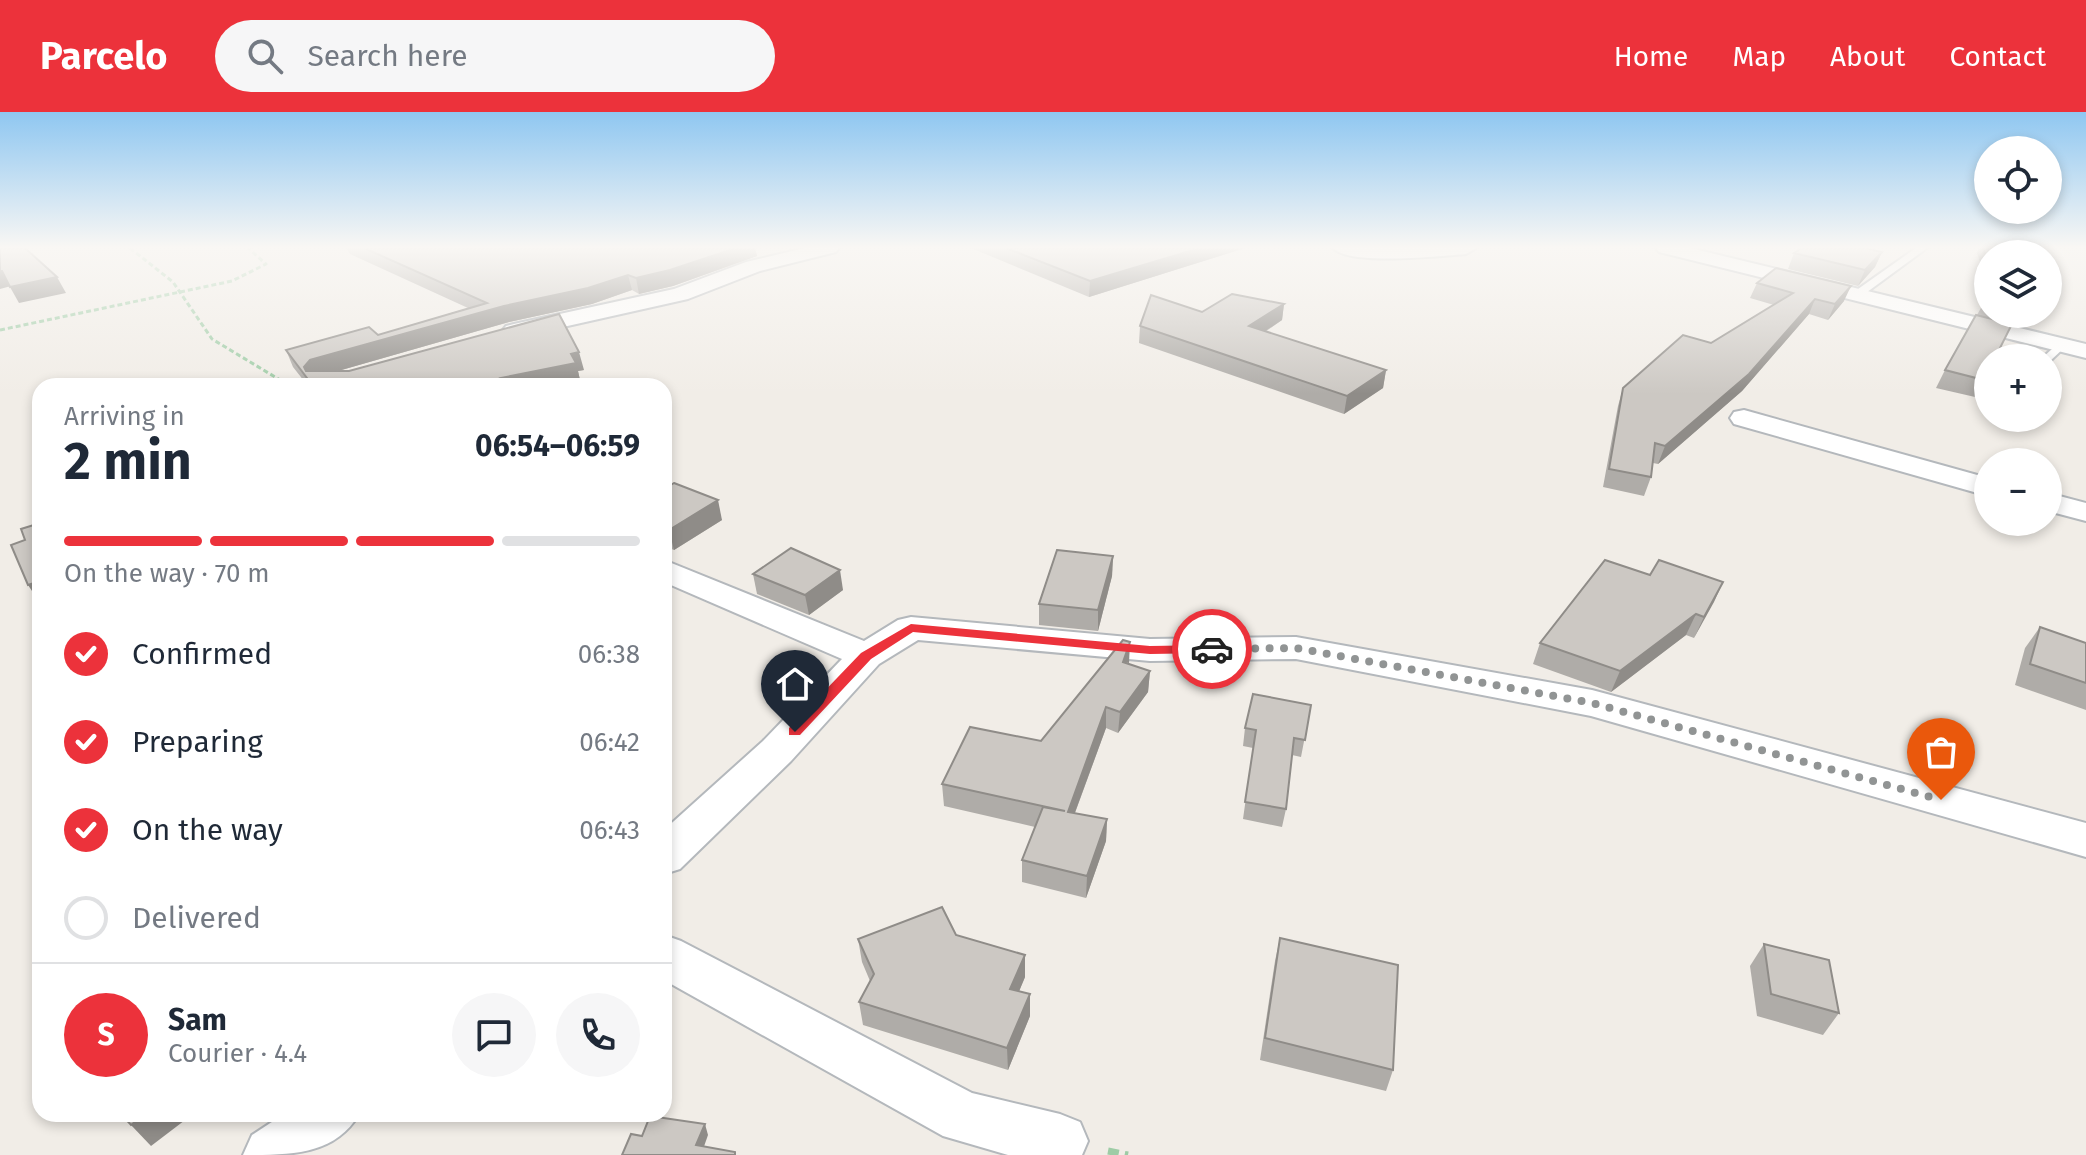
<!DOCTYPE html>
<meta charset="utf-8">
<style>
:root{--surface:#fff;--page:#f6f6f7;--text:#1f2937;--muted:#747a83;--line:#e0e1e3;--accent:#ec323b}
body{margin:0;font-family:"Fira Sans",sans-serif;background:var(--page);color:var(--text);height:100vh;display:flex;flex-direction:column;font-size:30px;white-space:nowrap}
*{box-sizing:border-box;margin:0}
p{font-size:26px;color:var(--muted)}
.icon{flex:none;width:44px;height:44px;fill:none;stroke:currentColor;stroke-width:2;stroke-linecap:round;stroke-linejoin:round}
.map{position:relative;flex:1;overflow:hidden}
.sheet{position:absolute;left:32px;top:266px;width:640px;height:744px;display:flex;flex-direction:column;background:var(--surface);border-radius:24px;box-shadow:0 4px 12px #0003}
.sheet>*{flex:none}
.tools{position:absolute;left:1974px;top:24px;display:grid;gap:16px}
.tools a{display:grid;place-items:center;width:88px;height:88px;border-radius:50%;background:var(--surface);box-shadow:0 4px 12px #0003;font-size:40px}
.pin{position:absolute;display:grid;place-items:center;width:68px;height:68px;color:#fff;margin:-82px -34px;border-radius:50% 50% 50% 0;rotate:-45deg;box-shadow:0 0 8px #0007}
.pin .icon{rotate:45deg}
.courier{position:absolute;display:grid;place-items:center;width:80px;height:80px;margin:-40px;border:6px solid #ec323b;border-radius:50%;background:#fff;color:#222;box-shadow:0 2px 10px #0007}
.overview em{font-style:normal;font-weight:700}
.overview div{display:flex;flex-direction:column-reverse}
.overview{display:flex;align-items:center;justify-content:space-between;height:136px;padding:0 32px}
h1{font-size:52px;font-weight:700;line-height:60px}
.bar{display:grid;grid-template-columns:repeat(4,1fr);gap:12px 8px;align-content:center;height:96px;padding:0 32px}
.bar i{height:10px;border-radius:6px;background:var(--line)}
.bar .on{background:var(--accent)}
.bar p{grid-column:span 4}
.line{display:flex;align-items:center;gap:20px;padding:0 32px;border-top:2px solid var(--line)}
.line div{flex:1}
.round{display:grid;place-items:center;flex:none;width:84px;height:84px;border-radius:42px;background:var(--page)}
ol{padding:0 32px;list-style:none}
li{display:flex;align-items:center;gap:24px;height:88px}
li p{margin-inline-start:auto}
li .icon{padding:8px;border-radius:50%;background:var(--accent);color:#fff;stroke-width:4}
li:last-child{color:var(--muted)}
li i{width:44px;height:44px;border:4px solid var(--line);border-radius:50%}
header{display:flex;align-items:center;gap:48px;box-sizing:border-box;height:112px;padding:0 40px;background:var(--accent);color:#fff}
header strong{font-size:38px}
nav{display:flex;gap:44px;margin-inline-start:auto;font-size:28px}
.search{width:560px;height:72px;background:var(--page);display:flex;align-items:center;gap:20px;box-sizing:border-box;padding:0 28px;border-radius:44px;color:var(--muted);font-size:30px}
.map>svg:first-child{display:block}
.lines{fill:none;stroke-linecap:round;stroke-linejoin:round}
.service-casing{stroke:#b4b8bc;stroke-width:4}
.minor-casing{stroke:#b4b8bc;stroke-width:4}
.path-far1{stroke:#9ecca6;stroke-width:3;stroke-dasharray:5 3;stroke-linecap:butt}
.path{stroke:#9ecca6;stroke-width:7;stroke-dasharray:11 6;stroke-linecap:butt}
.service{fill:#fff;fill-rule:evenodd}
.minor{fill:#fff;fill-rule:evenodd}
.wall{fill:#afaca8}
.shaded-wall{fill:#8f8c88}
.building{fill:#ccc8c3;stroke:#8f8c88;stroke-width:2}
.route{fill:#ec323b}
.done{stroke:#919494;stroke-width:8;stroke-dasharray:0 14.4}
</style>
<header>
<strong>Parcelo</strong>
<div class="search"><svg class="icon" aria-label="search" viewBox="0 0 24 24"><circle cx="10" cy="10" r="6"/><path d="M15 15l6 6"/></svg>Search here</div>
<nav><a>Home</a><a>Map</a><a>About</a><a>Contact</a></nav>
</header>
<div class="map">
<svg width="2086" height="1043" viewBox="0 0 2086 1043">
<rect width="100%" height="100%" fill="#f1ede7"/>
<g class="lines">
<!-- service casing -->
<g class="service-casing">
<g id="service">
<polygon points="1916,136 1927,136 1859,186 1851,186 1851,182"/>
<polygon points="2061,229 2067,233 2048,251 2048,246 2042,246"/>
</g>
</g>
<!-- minor casing -->
<g class="minor-casing">
<g id="minor">
<polygon points="805,136 839,136 836,140 760,159 688,187 514,226 506,224 502,219 506,214 514,212 674,177 746,150"/>
<path d="M1333 136H1476L1466 142C1440 144 1349 154 1333 136Z"/>
<polygon points="1656,136 1690,136 2086,232 2086,246 1659,140"/>
<polygon points="1744,298 1988,366 1988,384 1734,312 1730,306 1734,300"/>
<polygon points="2048,381 2086,391 2086,409 2048,399"/>
<polygon points="664,448 864,529 898,508 911,505 1150,527 1296,525 1592,578 2086,711 2086,745 1591,604 1296,547 1150,549 918,528 879,552 791,649 680,757 664,762 664,718 763,629 842,547 664,470"/>
<polygon points="664,823 681,829 972,981 1060,1002 1080,1010 1088,1029 1082,1043 1008,1043 943,1024 664,868"/>
<path d="M284 1002H359C335 1043 292 1043 243 1043L252 1023Z"/>
</g>
</g>
<!-- path-far1 -->
<g class="path-far1">
<polyline points="130,136 173,170 212,227 290,274"/>
<polyline points="0,218 232,169 266,152 248,136"/>
</g>
<!-- path -->
<polyline class="path" points="1108,1039 1128,1043"/>
<!-- service -->
<use href="#service" class="service"/>
<!-- minor -->
<use href="#minor" class="minor"/>
</g>
<!-- wall -->
<g class="wall">
<polygon points="347,136 755,136 757,144 673,174 639,182 632,178 592,192 509,210 338,259 584,258 578,259 580,268 554,274 308,274 293,255 286,238 378,223 468,196 350,142"/>
<polygon points="971,136 1245,136 1089,185"/>
<polygon points="1979,136 2012,136 1988,142 1988,174 1977,141"/>
<polygon points="1882,140 1875,155 1858,174 1788,157 1794,141"/>
<polygon points="1757,171 1844,189 1828,208 1809,202 1742,279 1658,352 1653,351 1651,365 1644,384 1603,375 1618,294 1623,276 1711,231 1774,193 1750,186"/>
<polygon points="1986,187 1988,187 1988,202 2017,202 2012,211 1977,203"/>
<polygon points="1284,192 1282,208 1265,220 1386,258 1383,276 1344,302 1139,231 1140,214 1202,200"/>
<polygon points="1945,258 1984,268 1975,285 1936,276"/>
<polygon points="664,377 722,408 674,438 664,434"/>
<polygon points="1113,444 1112,464 1098,519 1039,513 1039,492"/>
<polygon points="753,462 843,478 809,503 757,482"/>
<polygon points="1650,463 1723,470 1694,526 1686,523 1611,580 1533,552 1540,531"/>
<polygon points="2040,515 2086,531 2086,598 2015,573 2025,536"/>
<polygon points="1129,552 1150,559 1148,580 1118,621 1106,616 1075,701 1107,707 1106,729 1086,786 1022,770 1022,748 1035,715 944,694 942,672 1041,629"/>
<polygon points="1311,593 1301,645 1292,643 1286,697 1282,715 1243,707 1253,636 1243,634 1245,616"/>
<polygon points="1280,826 1393,958 1386,979 1260,948 1275,849"/>
<polygon points="858,827 1025,865 1019,879 1030,882 1030,904 1008,958 863,913 859,890 870,869 862,850"/>
<polygon points="1764,832 1839,901 1823,923 1757,904 1750,854"/>
</g>
<!-- shaded-wall -->
<g class="shaded-wall">
<polygon points="736,136 755,136 757,144 673,174 639,182 636,166"/>
<polygon points="1200,136 1245,136 1089,185 1090,169"/>
<polygon points="1882,140 1875,155 1858,174 1865,158"/>
<polygon points="0,159 2,159 11,174 0,177"/>
<polygon points="628,163 632,178 592,192 509,210 317,265 312,272 304,255 310,248 504,194"/>
<polygon points="57,165 66,181 19,191 10,175"/>
<polygon points="1851,174 1844,189 1828,208 1835,192"/>
<polygon points="1815,187 1809,202 1742,279 1658,352 1665,334"/>
<polygon points="1284,192 1282,208 1247,231 1249,214"/>
<polygon points="579,240 584,258 578,259 580,268 554,274 491,274 501,266 571,242"/>
<polygon points="1386,258 1383,276 1344,302 1347,284"/>
<polygon points="718,388 722,408 674,438 669,418"/>
<polygon points="1113,444 1112,464 1098,519 1098,498"/>
<polygon points="840,458 843,478 809,503 805,483"/>
<polygon points="40,469 40,491 28,473"/>
<polygon points="1723,470 1714,490 1694,526 1704,505"/>
<polygon points="1696,502 1686,523 1611,580 1620,559"/>
<polygon points="1130,530 1129,551 1123,550"/>
<polygon points="1150,559 1148,580 1118,621 1120,600"/>
<polygon points="1106,595 1106,616 1067,722 1068,700"/>
<polygon points="1107,707 1106,729 1086,786 1087,764"/>
<polygon points="1025,843 1025,865 1011,899 1010,877"/>
<polygon points="1030,882 1030,904 1008,958 1007,936"/>
<polygon points="145,1002 193,1002 151,1034 131,1013"/>
<polygon points="705,1012 708,1023 701,1043 696,1033"/>
</g>
<!-- building -->
<g class="building">
<polygon points="0,136 25,136 57,165 10,175 2,159 0,159"/>
<polygon points="364,136 736,136 670,158 636,166 628,163 588,176 504,194 310,248 304,255 306,259 349,259 559,202 579,240 571,242 576,251 501,266 506,269 491,274 313,274 286,238 369,215 378,223 487,191"/>
<polygon points="1006,136 1200,136 1090,169"/>
<polygon points="1802,136 1865,136 1882,140 1865,158 1794,141"/>
<polygon points="1983,136 2020,137 2022,142 1988,142 1988,150"/>
<polygon points="1776,156 1851,174 1835,192 1815,187 1749,262 1665,334 1655,331 1651,365 1609,357 1623,276 1683,223 1711,231 1793,181 1757,171"/>
<polygon points="1232,182 1284,192 1249,214 1386,258 1347,284 1140,214 1151,183 1202,200"/>
<polygon points="1986,187 1988,187 1988,194 1982,193"/>
<polygon points="1976,203 2012,212 1995,246 1988,246 1988,260 1984,268 1945,258"/>
<polygon points="674,371 718,388 669,418 664,416 664,377"/>
<polygon points="40,411 40,469 28,473 11,433 25,428 21,417"/>
<polygon points="791,436 840,458 805,483 753,462"/>
<polygon points="1057,438 1113,444 1098,498 1039,492"/>
<polygon points="1605,448 1650,463 1659,448 1723,470 1704,505 1696,502 1620,559 1540,531"/>
<polygon points="2040,515 2086,531 2086,571 2030,552"/>
<polygon points="1123,528 1130,530 1123,550 1150,559 1120,600 1106,595 1068,700 1107,707 1087,764 1022,748 1043,695 1065,699 942,672 970,615 1041,629"/>
<polygon points="1253,582 1311,593 1305,628 1294,626 1286,697 1245,690 1256,618 1245,616"/>
<polygon points="942,795 956,823 1025,843 1010,877 1030,882 1007,936 859,890 874,862 858,827"/>
<polygon points="1280,826 1398,853 1393,958 1265,926"/>
<polygon points="1764,832 1829,848 1839,901 1771,882"/>
<polygon points="121,1002 145,1002 131,1013"/>
<polygon points="650,1004 705,1012 696,1033 735,1040 735,1043 622,1043 631,1022 642,1024"/>
</g>
<!-- sky -->
<linearGradient id="sky" x2="0" y2="1"><stop stop-color="#8fc7f1"/><stop offset="0.48" stop-color="#f9f7f4"/><stop offset="1" stop-color="#f9f7f4" stop-opacity="0"/></linearGradient>
<rect width="2086" height="282" fill="url(#sky)"/>
<!-- route -->
<polygon class="route" points="911,512 1150,534 1212,533 1218,537 1212,541 1150,542 913,520 871,547 800,623 789,623 789,616 861,541"/>
<g class="lines">
<!-- done -->
<polyline class="done" points="1212,537 1296,536 1592,591 1941,688"/>
</g>
</svg>
<div class="tools">
<a><svg class="icon" aria-label="locate" viewBox="0 0 24 24"><circle cx="12" cy="12" r="6"/><path d="M12 2v4M12 18v4M2 12h4M18 12h4"/></svg></a>
<a><svg class="icon" aria-label="layers" viewBox="0 0 24 24"><path d="M12 4l9 5-9 5-9-5zM3 14l9 5 9-5"/></svg></a>
<a>+</a>
<a>−</a>
</div>
<div class="pin" style="left:1941px;top:688px;background:#ea580c"><svg class="icon" aria-label="bag" viewBox="0 0 24 24"><path d="M5 8h14l-1 12H6zM9 8a3 3 0 0 1 6 0"/></svg></div>
<div class="pin" style="left:795px;top:620px;background:#1f2937"><svg class="icon" aria-label="home" viewBox="0 0 24 24"><path d="M3 11l9-7 9 7M6 9v11h12V9"/></svg></div>
<div class="courier" style="left:1212px;top:537px"><svg class="icon" aria-label="car" viewBox="0 0 24 24"><path d="M5 17H2v-5l4-1 3-4h7l3 4 3 1v5h-3M9 17h6M6 11h13"/><circle cx="7" cy="17" r="2"/><circle cx="17" cy="17" r="2"/></svg></div>
<section class="sheet">
<div class="overview"><div><h1>2 min</h1><p>Arriving in</p></div><em>06:54–06:59</em></div>
<div class="bar"><i class="on"></i><i class="on"></i><i class="on"></i><i></i><p>On the way · 70 m</p></div>
<ol>
<li><svg class="icon" aria-label="check" viewBox="0 0 24 24"><path d="M5 12l5 5 9-10"/></svg>Confirmed<p>06:38</p></li>
<li><svg class="icon" aria-label="check" viewBox="0 0 24 24"><path d="M5 12l5 5 9-10"/></svg>Preparing<p>06:42</p></li>
<li><svg class="icon" aria-label="check" viewBox="0 0 24 24"><path d="M5 12l5 5 9-10"/></svg>On the way<p>06:43</p></li>
<li><i></i>Delivered</li>
</ol>
<div class="line" style="height:144px"><b class="round" style="background:var(--accent);color:#fff">S</b><div><b>Sam</b><p>Courier · 4.4</p></div><a class="round"><svg class="icon" aria-label="chat" viewBox="0 0 24 24"><path d="M4 5h16v11H9l-5 4z"/></svg></a><a class="round"><svg class="icon" aria-label="phone" viewBox="0 0 24 24"><path d="M5 4h4l2 5-3 2q2 4 5 5l2-3 5 2v4C11 20 4 13 5 4z"/></svg></a></div>
</section>
</div>
